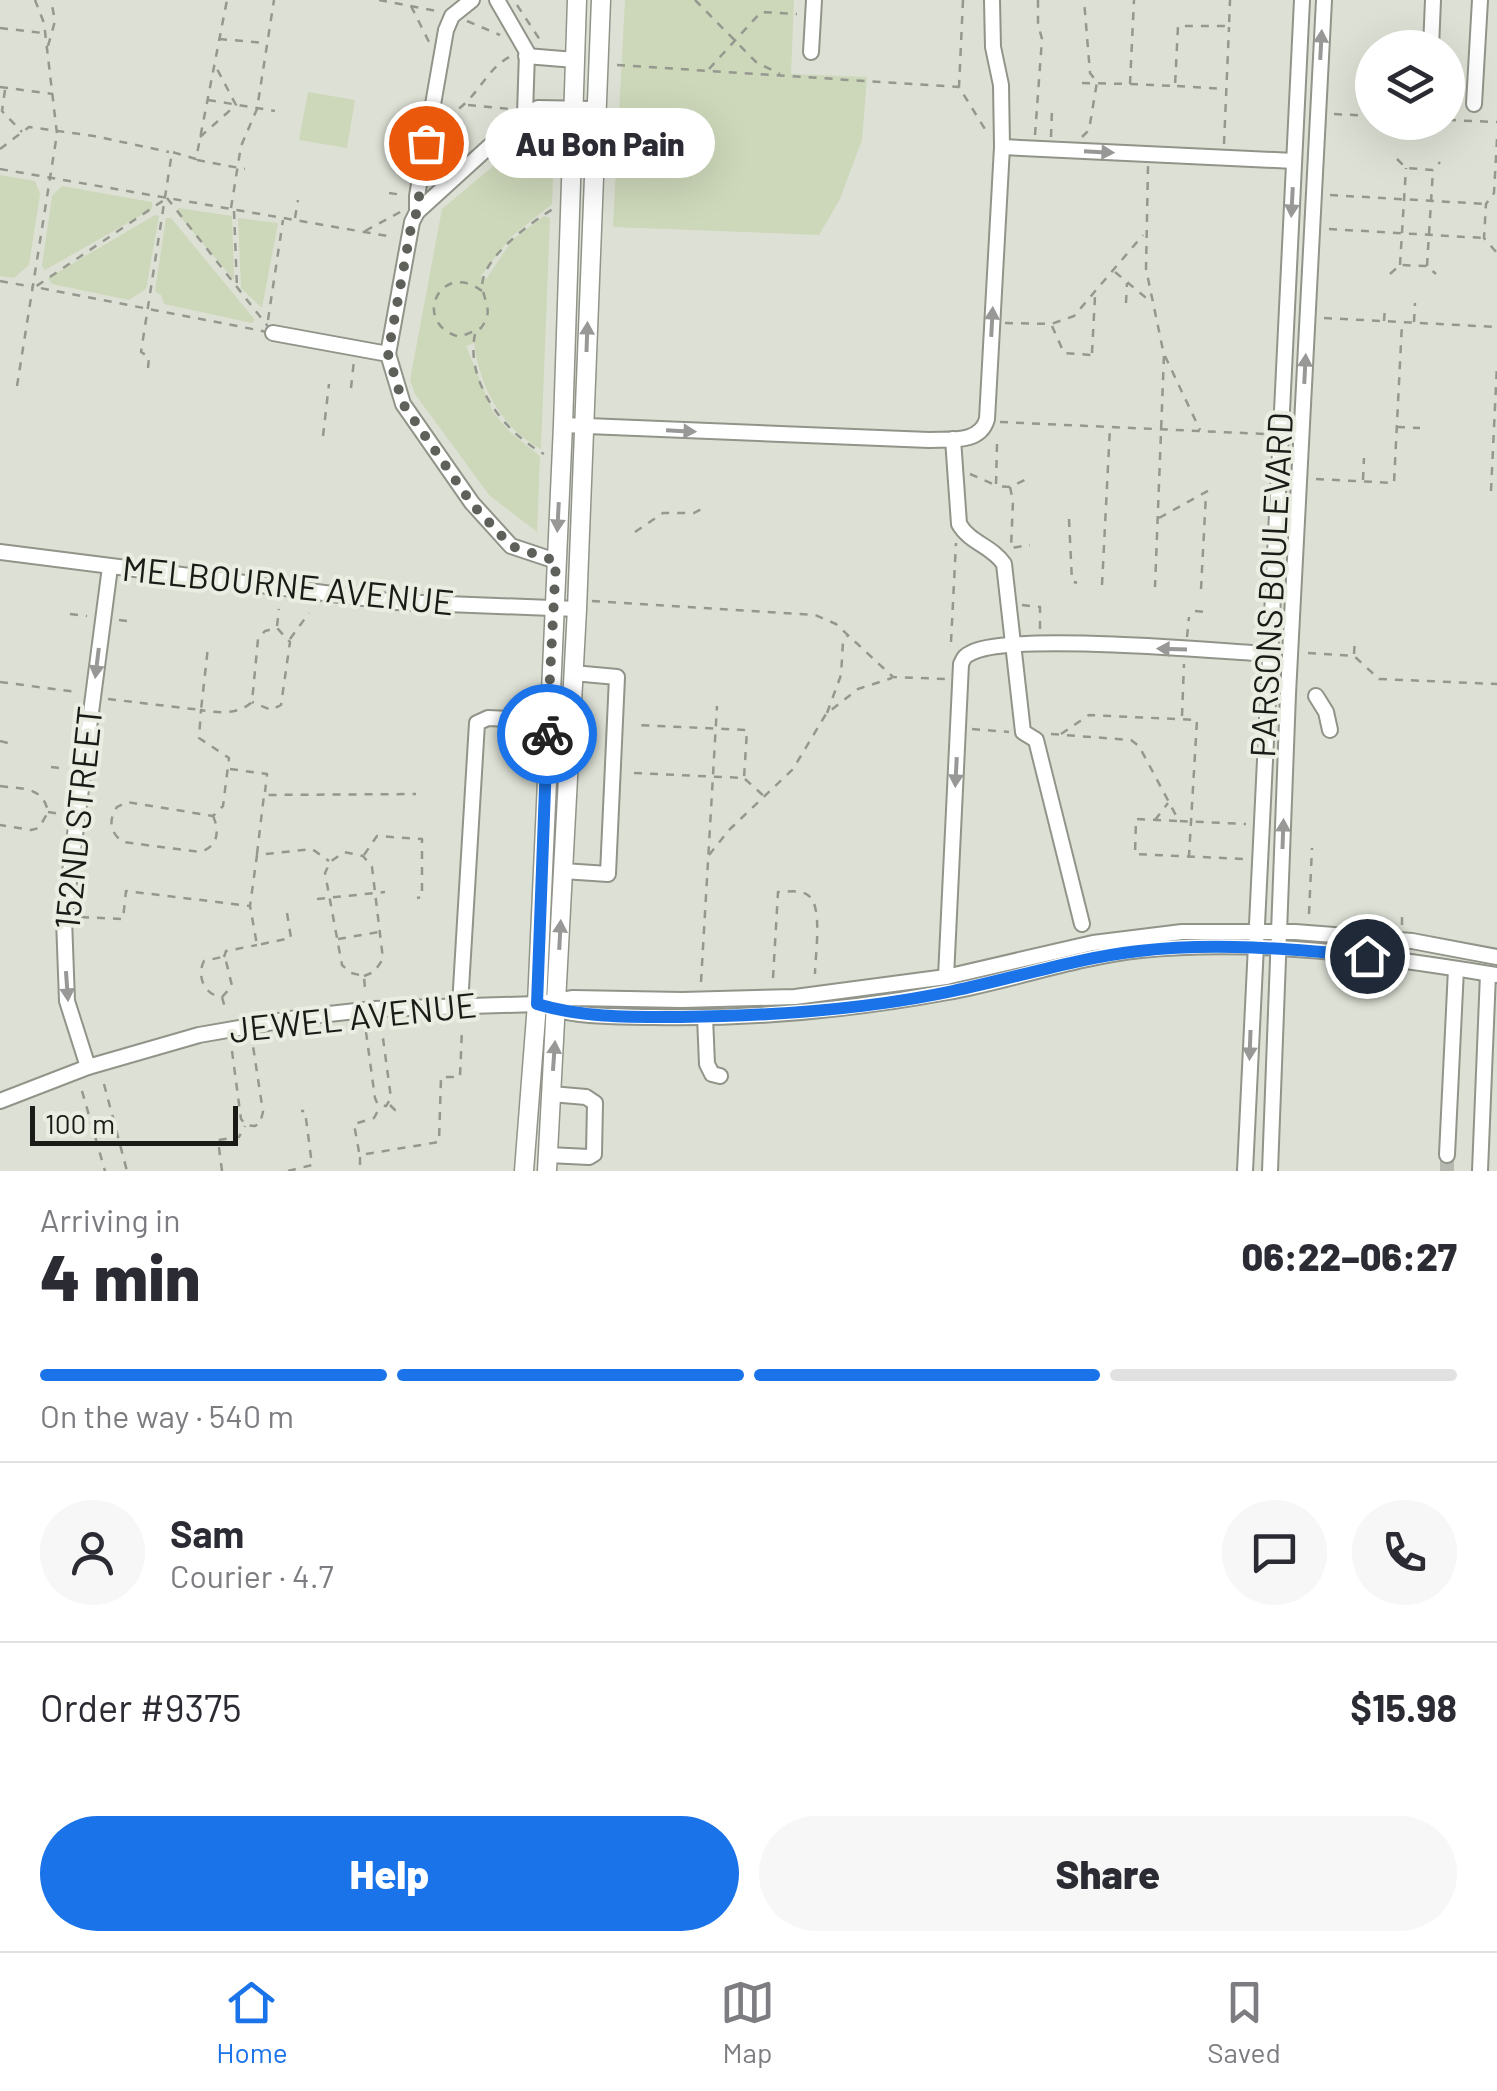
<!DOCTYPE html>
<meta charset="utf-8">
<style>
:root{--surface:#fff;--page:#f7f7f7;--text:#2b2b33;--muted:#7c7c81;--line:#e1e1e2;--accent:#1a73e8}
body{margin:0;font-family:Barlow,sans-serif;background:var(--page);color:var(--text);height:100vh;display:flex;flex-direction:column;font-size:38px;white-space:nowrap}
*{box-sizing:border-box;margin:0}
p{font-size:32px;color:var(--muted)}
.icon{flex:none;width:55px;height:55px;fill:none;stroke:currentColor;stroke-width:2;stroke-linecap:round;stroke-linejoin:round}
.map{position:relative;height:1171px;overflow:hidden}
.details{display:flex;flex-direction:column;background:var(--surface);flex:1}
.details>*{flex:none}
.controls{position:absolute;left:1355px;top:30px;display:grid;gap:20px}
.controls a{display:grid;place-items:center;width:110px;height:110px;border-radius:50%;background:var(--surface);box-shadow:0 10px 40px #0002;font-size:50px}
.scale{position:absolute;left:30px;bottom:25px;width:208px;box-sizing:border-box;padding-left:10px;border:5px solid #1a1b17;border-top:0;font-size:28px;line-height:35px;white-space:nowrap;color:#1a1b17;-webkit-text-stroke:8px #eaeee2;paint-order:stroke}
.pin{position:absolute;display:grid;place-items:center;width:85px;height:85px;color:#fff;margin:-42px;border:5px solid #fff;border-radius:50%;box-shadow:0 2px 10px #0007}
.courier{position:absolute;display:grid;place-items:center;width:100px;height:100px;margin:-50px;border:8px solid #1a73e8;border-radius:50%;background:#fff;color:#222;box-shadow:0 2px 12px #0007}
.bubble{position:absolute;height:70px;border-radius:35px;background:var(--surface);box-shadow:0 10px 40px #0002;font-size:32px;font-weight:800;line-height:70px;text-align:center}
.headline em{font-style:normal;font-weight:800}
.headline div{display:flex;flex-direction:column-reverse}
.headline{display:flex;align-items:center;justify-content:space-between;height:170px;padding:0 40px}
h1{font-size:65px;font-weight:800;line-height:75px}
.bar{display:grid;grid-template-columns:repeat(4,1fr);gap:15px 10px;align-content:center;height:120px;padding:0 40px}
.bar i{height:12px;border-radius:8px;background:var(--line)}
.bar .current{background:var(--accent)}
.bar p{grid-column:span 4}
.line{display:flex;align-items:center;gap:25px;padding:0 40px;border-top:2px solid var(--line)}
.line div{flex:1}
.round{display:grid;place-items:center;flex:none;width:105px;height:105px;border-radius:52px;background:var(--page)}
.primary-button{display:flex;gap:20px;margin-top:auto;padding:20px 40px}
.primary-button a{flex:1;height:115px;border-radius:60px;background:var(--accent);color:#fff;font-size:40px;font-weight:800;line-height:115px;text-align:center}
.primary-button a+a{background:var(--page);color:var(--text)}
.tabs{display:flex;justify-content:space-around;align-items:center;height:140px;border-top:2px solid var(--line);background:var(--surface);font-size:28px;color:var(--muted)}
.tabs a{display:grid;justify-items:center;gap:5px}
.tabs .current{color:var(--accent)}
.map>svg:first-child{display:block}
.green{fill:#cdd7b9}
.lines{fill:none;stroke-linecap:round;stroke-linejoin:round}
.minor-tunnel{stroke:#b6b9af;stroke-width:14;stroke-dasharray:14 7;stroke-linecap:butt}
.minor-casing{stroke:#909489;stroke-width:18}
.major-casing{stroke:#909489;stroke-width:21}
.path{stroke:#95988f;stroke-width:2.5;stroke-dasharray:8 8;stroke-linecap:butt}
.minor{stroke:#fff;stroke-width:14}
.major{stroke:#fff;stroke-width:18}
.oneway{fill:#989897}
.done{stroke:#5e605a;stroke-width:10;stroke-dasharray:0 18}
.route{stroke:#1a73e8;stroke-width:12}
.labels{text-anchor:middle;stroke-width:8;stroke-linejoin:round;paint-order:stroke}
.street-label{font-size:35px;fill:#1a1b17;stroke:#eaeee2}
</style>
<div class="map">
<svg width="1497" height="1171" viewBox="0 0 1497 1171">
<rect width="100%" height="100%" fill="#dde1d5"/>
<!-- green -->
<g class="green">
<polygon points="625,0 794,0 791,74 867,77 862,140 840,199 819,235 613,227"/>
<polygon points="308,92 355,100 347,148 299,140"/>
<path d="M542 125 555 126 552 204 511 237 481 276 486 279 513 239 544 216 550 218 541 449C501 428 480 387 474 343L466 346 493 412 510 432 540 456 537 532 489 495 415 394 410 380 442 209Z"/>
<polygon points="0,175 35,181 40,194 29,265 14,278 0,276"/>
<polygon points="62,186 152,202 152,209 45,270 42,266 52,196"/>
<polygon points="178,208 232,216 234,280 177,213"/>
<polygon points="155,215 159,216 146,289 129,300 52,284 48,278"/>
<polygon points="166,218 171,218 255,320 252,323 164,304 161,295 155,291"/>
<polygon points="238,218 278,223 262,308 241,288"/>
</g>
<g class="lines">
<!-- minor-tunnel -->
<polyline class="minor-tunnel" points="1447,1171 1447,1155"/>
<!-- minor casing -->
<g class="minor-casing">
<g id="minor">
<polyline points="497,0 527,52 525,114"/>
<polyline points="1431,48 1433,0"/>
<polyline points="811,52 814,0"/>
<polyline points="526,56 575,60"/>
<polyline points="1474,104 1480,0"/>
<polyline points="1002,147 1294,161"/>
<polyline points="417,212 525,114 538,108 595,109"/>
<polyline points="273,333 388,354 412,222 417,212 417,196 446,30 452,16 472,0"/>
<polyline points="388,354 403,404 472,503 511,546 556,561"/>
<path d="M563 425 929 440C950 439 980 444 987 419L1002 147 1001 85 993 47 992 0"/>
<path d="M953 439 959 524C970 543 992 546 1004 564L1023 732 1036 740 1082 924"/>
<polyline points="0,552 396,602 577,609"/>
<polyline points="1316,696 1326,712 1330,730"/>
<polyline points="563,871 608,874 617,677 573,673"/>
<path d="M946 977 961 664C964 658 964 656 971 653 1008 632 1215 651 1269 654"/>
<polyline points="460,1005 477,723 488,718 548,721"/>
<path d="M547 1007C581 1018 618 1016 653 1017 751 1019 851 1010 948 992 1013 980 1076 957 1141 950 1260 938 1380 956 1497 975"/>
<polyline points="705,1017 707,1064 712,1074 720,1076"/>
<polyline points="88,1067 67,1001 64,919 110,567"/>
<polyline points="0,1101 88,1067 199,1035 302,1017 374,1009 537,1004 573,998 682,1000 795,997 946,977 1093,943 1182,932 1295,932 1412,941 1497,957"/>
<polyline points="548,1155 589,1157 594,1154 595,1103 586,1097 551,1094"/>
<polyline points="1447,1155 1456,969"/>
<polyline points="1245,1171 1302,0"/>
<polyline points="1270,1171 1288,694 1324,0"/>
<polyline points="1480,1171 1488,974"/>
</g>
</g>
<!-- major casing -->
<g class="major-casing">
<g id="major">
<polyline points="524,1171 537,1004 563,425 577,0"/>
<polyline points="547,1171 577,609 601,0"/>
</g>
</g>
<!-- path -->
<g class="path">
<polyline points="379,0 437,11"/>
<polyline points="695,0 756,62 780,74"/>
<polyline points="963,0 959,87 988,134"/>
<polyline points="517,5 542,43"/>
<polyline points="411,6 430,44"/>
<polyline points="467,21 500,35"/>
<polyline points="0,28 43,33"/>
<polyline points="219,39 266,43"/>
<polyline points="48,46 55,21 51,0"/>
<polyline points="617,65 959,87"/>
<polyline points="709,69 761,12 797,14"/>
<polyline points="1082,83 1130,84 1134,0"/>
<polyline points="1130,84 1175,86 1178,26 1229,26 1230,0"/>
<polyline points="1177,86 1224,89"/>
<polyline points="0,87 53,94"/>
<polyline points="5,90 2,111 22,132"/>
<polyline points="208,100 275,111"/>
<polyline points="468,105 510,109"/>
<polyline points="1334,114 1372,116"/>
<path d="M445 116C476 105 483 70 511 56"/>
<polyline points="1448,120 1497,122"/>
<polyline points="1035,135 1042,39 1038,24 1038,0"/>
<polyline points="200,137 236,105 216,67"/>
<polyline points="1051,137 1052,109"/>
<polyline points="1082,137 1089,130 1097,82 1090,73 1084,0"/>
<polyline points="1497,139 1494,193 1486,204 1484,238 1497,253"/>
<polyline points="1224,144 1229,27"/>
<polyline points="0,149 29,127 94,136 169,152"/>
<polyline points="1397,159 1406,168 1433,170 1440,162"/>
<polyline points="197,160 245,169"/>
<polyline points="1148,166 1146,269 1164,355 1155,587"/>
<polyline points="0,169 393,237"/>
<polyline points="389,193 403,195"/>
<polyline points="1330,195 1486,204"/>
<polygon points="167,198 273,333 35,287"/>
<polyline points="231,208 241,146 257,109 274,0"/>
<polyline points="234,211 237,288"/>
<polyline points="295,218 298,200"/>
<polyline points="1329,229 1484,238"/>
<polyline points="365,231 402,211"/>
<polyline points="1400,265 1406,168"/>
<polyline points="1427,266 1433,170"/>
<polyline points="1115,272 1151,302"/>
<polyline points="1390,274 1400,265 1427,266 1436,274"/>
<polyline points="0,281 33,287"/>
<path d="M482 291C440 259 410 324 460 337L481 328C492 313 487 307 483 291 475 262 533 221 553 209"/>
<polyline points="1126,303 1127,283"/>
<polyline points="1324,318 1497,327"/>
<polyline points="268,320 283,220"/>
<polyline points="1384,321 1385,307"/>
<polyline points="1414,322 1415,303"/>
<polyline points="1005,323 1051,324 1074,316 1143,235"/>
<polyline points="1052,326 1064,353 1092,355 1096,360"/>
<path d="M475 334C465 382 504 432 544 454"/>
<polyline points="1092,353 1095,296"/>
<polyline points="1165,356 1200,430"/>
<polyline points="148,368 149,357 141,352 172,152 196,159 227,0"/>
<polyline points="17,386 57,134 44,23 35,0"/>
<polyline points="351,388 354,360"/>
<polyline points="1000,422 1265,434"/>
<polyline points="1397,427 1420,428"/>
<polyline points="323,436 329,384"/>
<polyline points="997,444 996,486 1010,487 1027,479"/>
<polyline points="970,474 995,485"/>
<polyline points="1316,479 1394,483 1402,323"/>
<polyline points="1363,480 1364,458"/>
<polyline points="1010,487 1013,501 1011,548 1030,545"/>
<polyline points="1491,491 1497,365"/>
<polyline points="1159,518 1213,488"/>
<polyline points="1069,519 1072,581 1077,583"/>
<polyline points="635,532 663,513 694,513 707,506"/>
<polyline points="1102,585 1110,427"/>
<polyline points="1201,589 1206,494"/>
<polyline points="592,601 815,615 836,624 893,677 946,679"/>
<polyline points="1022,605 1040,607 1040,631"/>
<polyline points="1195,611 1207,612"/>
<polyline points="70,614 87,616"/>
<polyline points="119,620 134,622"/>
<polyline points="277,626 279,609"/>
<polyline points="1187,637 1189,617"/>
<polyline points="290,639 309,613"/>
<polyline points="951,642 956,543"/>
<polyline points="1308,653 1354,656 1379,679 1497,684"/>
<polyline points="1354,654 1355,638"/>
<polyline points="0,682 77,692"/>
<polyline points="108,699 201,710 208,647"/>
<polyline points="827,713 841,675 843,642 848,635"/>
<polyline points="1182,716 1184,664"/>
<polyline points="972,729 1009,732"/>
<polyline points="1051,734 1131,740 1139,746 1179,821 1246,824"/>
<polyline points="1061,734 1089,715 1197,720 1189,856"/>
<polyline points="0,741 15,745"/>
<polyline points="51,767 67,769"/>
<polyline points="230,769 267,774 265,792"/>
<polyline points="634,773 744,778 747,730 637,725"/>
<polyline points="745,779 765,797"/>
<path d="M0 786C22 789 43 786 48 812L39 828 31 830 0 825"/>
<polyline points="48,812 61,814"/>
<path d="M213 816C220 831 218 847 200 852L123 842C110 833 108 820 117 807L127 802 213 816 223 806 229 758 199 738 201 710C218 713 238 715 252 702L258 639 265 631 277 628 290 642 281 705 271 710 252 702"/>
<polyline points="1155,820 1168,803"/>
<polyline points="1177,821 1136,819 1135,854 1244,859"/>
<polyline points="257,854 264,795 416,794"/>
<polyline points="364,855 377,836 422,839 422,897 417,898"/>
<polyline points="709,855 729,830 793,769 826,714 858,689 892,678"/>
<polyline points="317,899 385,892"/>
<polyline points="287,913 291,938 257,945 250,906 257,855 312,849 329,861"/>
<polyline points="1309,914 1312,848"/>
<polyline points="81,917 123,919 126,891 250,906"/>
<polyline points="1402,925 1402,916"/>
<polyline points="338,939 379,932"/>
<polyline points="224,957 226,951 257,945"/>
<polyline points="364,976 374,972 383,959 372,867 363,856 344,852 330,862 325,873 342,965 351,973 364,976 365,989"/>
<path d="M773 978 778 892C788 892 801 889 809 896 823 907 815 957 815 974"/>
<polyline points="701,982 717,706"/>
<path d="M222 997 232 986 226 961 222 957 204 961C196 976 205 996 222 997L225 1008"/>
<polyline points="366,1032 375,1098 378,1105 386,1106 391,1098 382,1031"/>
<polyline points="232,1051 241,1119 246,1125 255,1126 260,1123 263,1112 253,1046"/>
<polyline points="104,1084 127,1171"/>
<polyline points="82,1091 105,1171"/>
<polyline points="390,1105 395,1110 402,1110"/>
<polyline points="359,1152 354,1124 374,1118 380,1107"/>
<polyline points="360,1165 360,1155 439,1142 441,1077 460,1077 462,1029"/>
<polyline points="222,1171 218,1140 239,1137 245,1126"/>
<polyline points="288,1171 312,1165 305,1111 301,1111"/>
</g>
<!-- minor -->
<use href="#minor" class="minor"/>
<!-- major -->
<use href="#major" class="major"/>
</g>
<!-- one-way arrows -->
<defs><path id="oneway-solid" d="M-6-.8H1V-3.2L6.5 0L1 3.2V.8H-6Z" transform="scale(2.5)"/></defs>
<g class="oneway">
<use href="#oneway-solid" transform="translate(1321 45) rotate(-87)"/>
<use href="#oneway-solid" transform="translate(1099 152) rotate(3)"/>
<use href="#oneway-solid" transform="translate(1292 202) rotate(93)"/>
<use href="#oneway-solid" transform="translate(992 322) rotate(-87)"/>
<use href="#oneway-solid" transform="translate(587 337) rotate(-88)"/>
<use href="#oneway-solid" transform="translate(1305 369) rotate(-87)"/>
<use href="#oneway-solid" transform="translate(681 431) rotate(3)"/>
<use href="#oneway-solid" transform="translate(558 517) rotate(93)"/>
<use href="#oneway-solid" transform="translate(1172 649) rotate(-178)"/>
<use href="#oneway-solid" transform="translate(97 663) rotate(97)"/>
<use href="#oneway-solid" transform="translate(956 772) rotate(93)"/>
<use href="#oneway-solid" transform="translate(1283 834) rotate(-88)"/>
<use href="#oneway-solid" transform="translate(560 935) rotate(-87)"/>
<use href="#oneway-solid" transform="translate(67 986) rotate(86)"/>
<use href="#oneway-solid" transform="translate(1250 1045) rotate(92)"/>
<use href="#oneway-solid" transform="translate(554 1056) rotate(-86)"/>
</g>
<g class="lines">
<!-- done -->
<polyline class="done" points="426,143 417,212 412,222 388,354 403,404 472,504 511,546 556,561 547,734"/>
<!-- route -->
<path class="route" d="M547 734 537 1004C583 1018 633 1017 680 1017 771 1016 864 1010 953 991 1015 978 1076 958 1139 951 1215 942 1291 949 1367 956"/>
</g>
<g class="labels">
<!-- street labels -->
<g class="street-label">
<text transform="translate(1272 585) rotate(-87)" y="12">PARSONS BOULEVARD</text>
<text transform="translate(288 586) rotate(6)" y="12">MELBOURNE AVENUE</text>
<text transform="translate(79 818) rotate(-84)" y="12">152ND STREET</text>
<text transform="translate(353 1018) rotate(-6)" y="12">JEWEL AVENUE</text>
</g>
</g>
</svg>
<div class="controls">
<a><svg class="icon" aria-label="layers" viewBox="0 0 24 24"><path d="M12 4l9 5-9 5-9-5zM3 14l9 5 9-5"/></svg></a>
</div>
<div class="scale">100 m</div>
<div class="pin" style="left:426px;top:143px;background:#ea580c"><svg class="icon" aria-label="bag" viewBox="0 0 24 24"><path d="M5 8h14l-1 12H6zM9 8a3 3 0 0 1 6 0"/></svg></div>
<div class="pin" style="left:1367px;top:956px;background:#1f2937"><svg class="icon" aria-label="home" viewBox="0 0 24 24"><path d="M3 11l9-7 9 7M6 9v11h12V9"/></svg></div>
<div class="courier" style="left:547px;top:734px"><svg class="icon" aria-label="bike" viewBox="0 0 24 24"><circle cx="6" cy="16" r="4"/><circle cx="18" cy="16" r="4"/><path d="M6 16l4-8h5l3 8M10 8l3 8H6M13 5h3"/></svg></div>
<div class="bubble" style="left:485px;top:108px;width:230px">Au Bon Pain</div>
</div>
<section class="details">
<div class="headline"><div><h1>4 min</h1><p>Arriving in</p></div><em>06:22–06:27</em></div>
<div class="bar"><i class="current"></i><i class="current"></i><i class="current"></i><i></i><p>On the way · 540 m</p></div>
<div class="line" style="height:180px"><a class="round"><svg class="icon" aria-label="person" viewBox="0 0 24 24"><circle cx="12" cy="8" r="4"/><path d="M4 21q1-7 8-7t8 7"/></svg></a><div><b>Sam</b><p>Courier · 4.7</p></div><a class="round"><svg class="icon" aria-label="chat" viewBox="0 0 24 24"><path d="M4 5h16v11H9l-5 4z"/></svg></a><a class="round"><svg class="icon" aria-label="phone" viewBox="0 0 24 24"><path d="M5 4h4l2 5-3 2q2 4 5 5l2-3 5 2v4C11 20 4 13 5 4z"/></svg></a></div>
<div class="line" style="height:130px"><div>Order #9375</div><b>$15.98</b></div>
<div class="primary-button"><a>Help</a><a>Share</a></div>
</section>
<nav class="tabs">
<a class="current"><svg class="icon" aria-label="home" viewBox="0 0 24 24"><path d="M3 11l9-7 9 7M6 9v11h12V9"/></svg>Home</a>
<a><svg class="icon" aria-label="map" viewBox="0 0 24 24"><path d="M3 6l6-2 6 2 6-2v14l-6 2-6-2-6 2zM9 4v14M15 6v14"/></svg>Map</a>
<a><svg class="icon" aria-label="saved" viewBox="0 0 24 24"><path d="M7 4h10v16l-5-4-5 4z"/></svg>Saved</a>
</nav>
